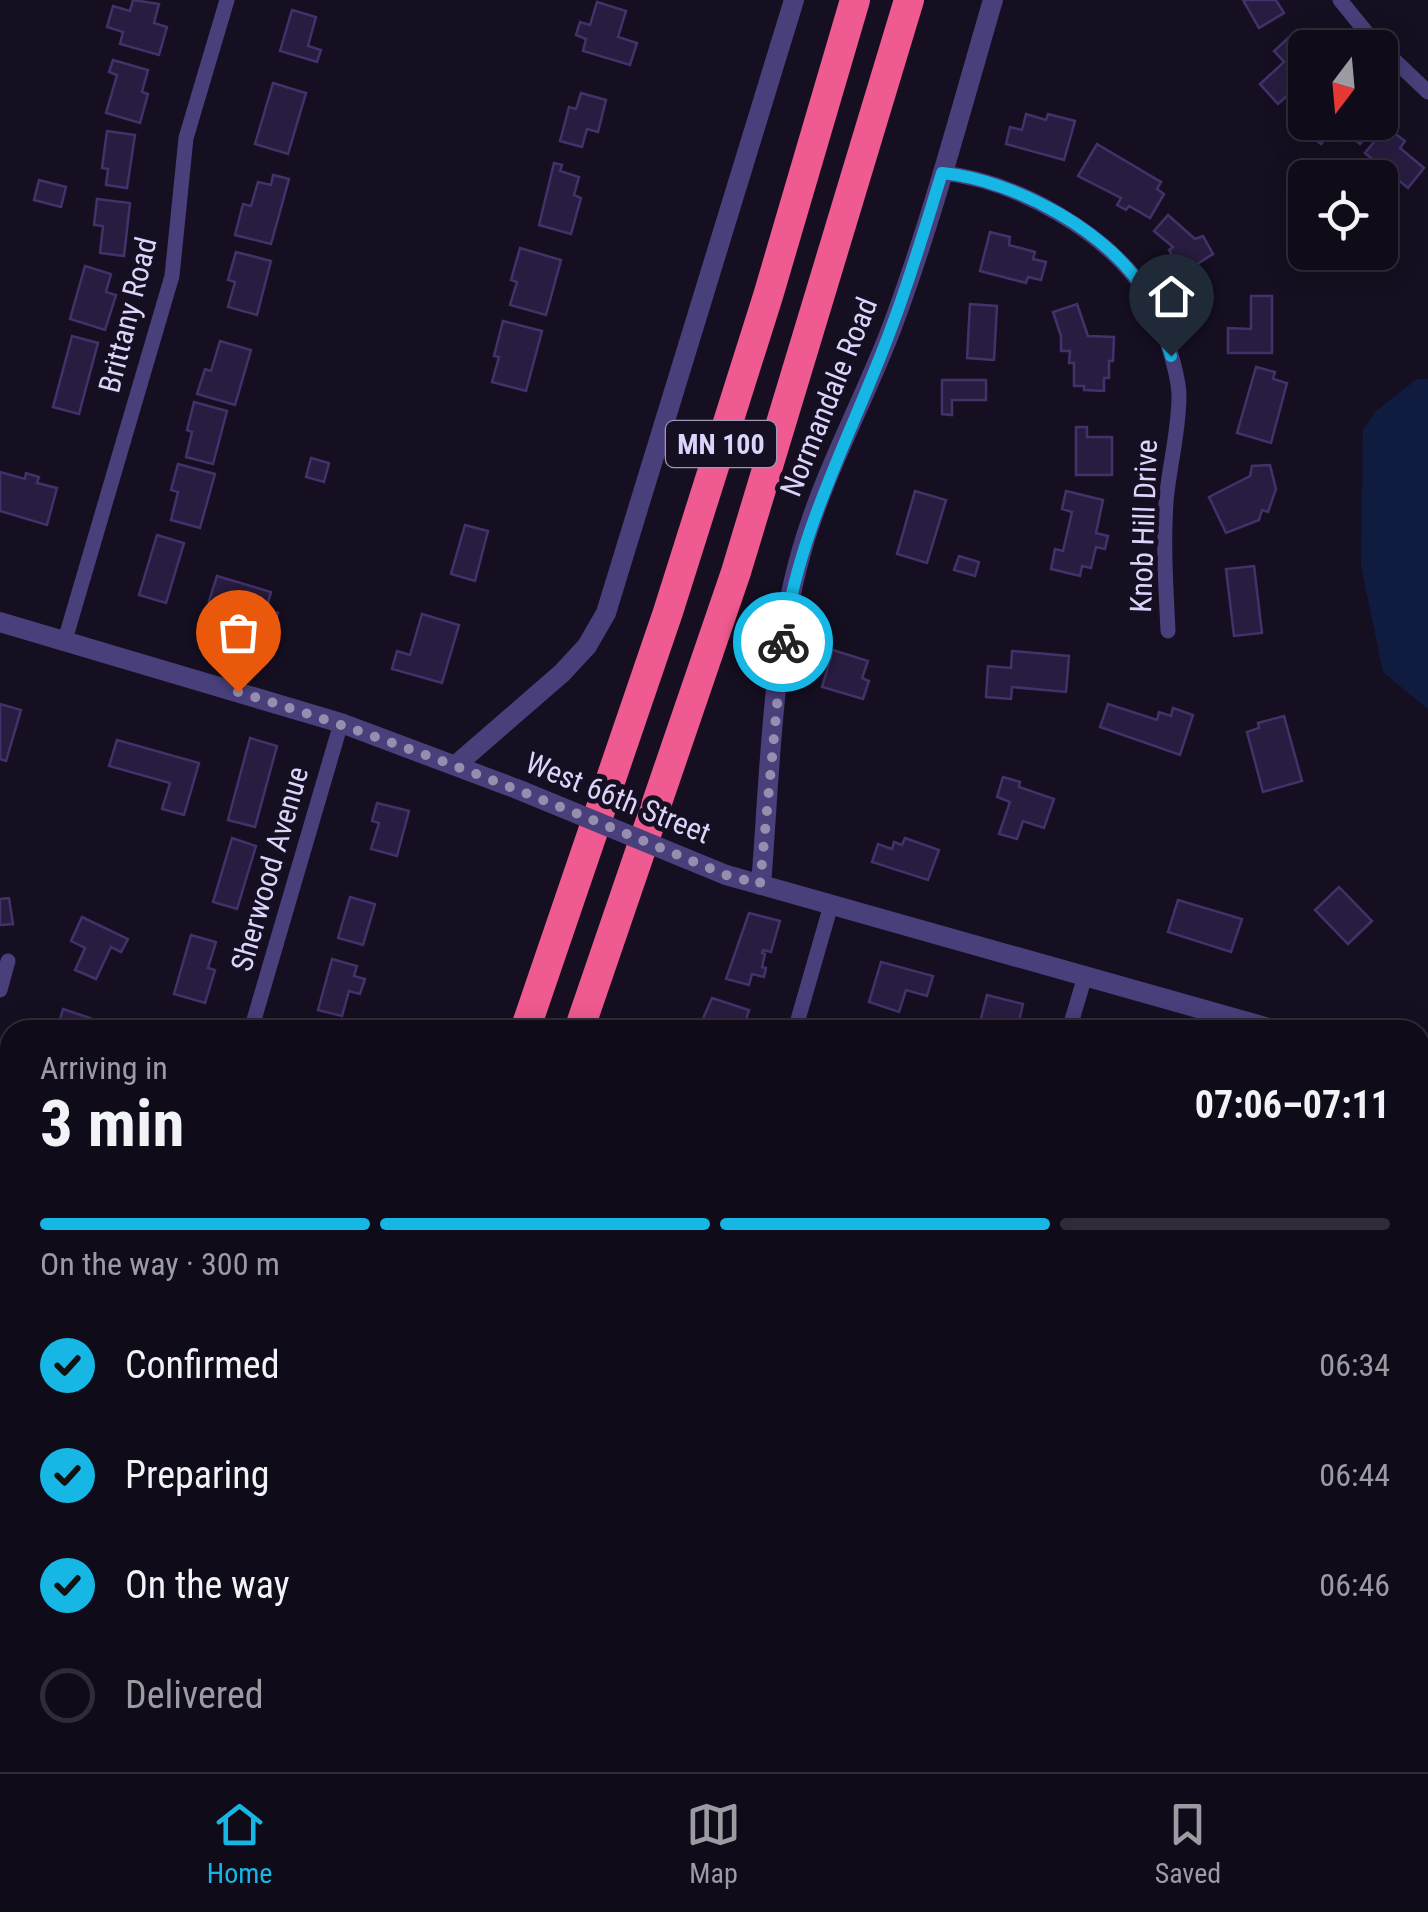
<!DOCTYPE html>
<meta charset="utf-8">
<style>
:root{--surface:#100b19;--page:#191422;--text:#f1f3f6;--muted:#9c9ba2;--line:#302b38;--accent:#16b7e5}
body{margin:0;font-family:"Roboto Condensed",sans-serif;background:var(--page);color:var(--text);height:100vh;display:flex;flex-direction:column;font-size:38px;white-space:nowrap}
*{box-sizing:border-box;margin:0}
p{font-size:32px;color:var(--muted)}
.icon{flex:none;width:55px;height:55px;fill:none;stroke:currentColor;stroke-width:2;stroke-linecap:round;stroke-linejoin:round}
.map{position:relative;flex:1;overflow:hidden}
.details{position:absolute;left:0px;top:1020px;width:1430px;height:752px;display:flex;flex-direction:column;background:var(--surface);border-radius:30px 30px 0 0;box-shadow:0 5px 25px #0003,0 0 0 2px var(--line)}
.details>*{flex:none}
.needle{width:65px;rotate:196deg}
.tools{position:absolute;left:1288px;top:30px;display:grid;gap:20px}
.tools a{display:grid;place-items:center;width:110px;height:110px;border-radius:15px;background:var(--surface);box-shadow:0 5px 25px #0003,0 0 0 2px var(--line);font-size:50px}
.pin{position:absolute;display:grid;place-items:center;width:85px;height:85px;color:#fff;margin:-102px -42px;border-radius:50% 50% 50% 0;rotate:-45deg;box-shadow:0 0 10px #0007}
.pin .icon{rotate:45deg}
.courier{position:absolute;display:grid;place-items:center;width:100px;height:100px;margin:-50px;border:8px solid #16b7e5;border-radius:50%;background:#fff;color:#222;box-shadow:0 2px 12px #0007}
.head em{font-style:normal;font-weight:700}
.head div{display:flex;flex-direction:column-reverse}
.head{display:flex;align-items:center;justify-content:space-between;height:170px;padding:0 40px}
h1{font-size:65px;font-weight:700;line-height:75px}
.bar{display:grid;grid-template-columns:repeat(4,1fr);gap:15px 10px;align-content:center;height:120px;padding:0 40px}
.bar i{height:12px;border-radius:8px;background:var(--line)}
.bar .on{background:var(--accent)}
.bar p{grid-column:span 4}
ol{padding:0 40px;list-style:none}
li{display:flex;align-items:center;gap:30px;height:110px}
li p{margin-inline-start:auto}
li .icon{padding:10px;border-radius:50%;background:var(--accent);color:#111;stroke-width:4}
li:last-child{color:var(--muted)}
li i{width:55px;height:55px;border:5px solid var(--line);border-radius:50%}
.dock{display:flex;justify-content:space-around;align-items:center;height:140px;border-top:2px solid var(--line);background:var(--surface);font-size:28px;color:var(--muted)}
.dock a{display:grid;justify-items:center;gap:5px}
.dock .on{color:var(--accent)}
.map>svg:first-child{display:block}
.green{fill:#13282a}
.water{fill:#101c3f}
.building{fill:#281d40;stroke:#43326a;stroke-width:2.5}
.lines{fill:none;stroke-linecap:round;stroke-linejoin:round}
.minor{stroke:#483f7b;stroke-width:15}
.tertiary{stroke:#483f7b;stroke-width:20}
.motorway{stroke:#ef5a90;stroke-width:30}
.tertiary-bridge{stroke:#483f7b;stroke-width:20}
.done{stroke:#978eaf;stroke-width:10;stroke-dasharray:0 18}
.route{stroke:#16b7e5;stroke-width:12}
.labels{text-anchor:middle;stroke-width:10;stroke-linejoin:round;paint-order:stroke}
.shield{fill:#150f21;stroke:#a198ba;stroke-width:2.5}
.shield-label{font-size:28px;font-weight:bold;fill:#ddd3fb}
.street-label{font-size:30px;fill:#ddd3fb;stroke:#150f21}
</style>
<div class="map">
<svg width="1428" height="1772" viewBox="0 0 1428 1772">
<rect width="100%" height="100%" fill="#150f21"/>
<!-- green -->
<polygon class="green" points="1428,1145 1428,1682 1420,1671 1420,1199"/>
<!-- water -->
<polygon class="water" points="1417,379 1428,379 1428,709 1383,672 1361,566 1363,430 1376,411"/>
<!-- building -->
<g class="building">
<polygon points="133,0 159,4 154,23 167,27 159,55 120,44 123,32 107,27 113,6 130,11"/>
<polygon points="1243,0 1276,0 1284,13 1259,28"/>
<polygon points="597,2 626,11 618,37 637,43 630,65 583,51 586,39 576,35 580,22 590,25"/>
<polygon points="292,10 316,17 308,46 321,50 317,62 280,51"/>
<polygon points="1297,30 1314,48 1305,48 1305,91 1299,85 1278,104 1260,84 1284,62 1274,51"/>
<polygon points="113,60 148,70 142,92 148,94 140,123 106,113 117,75 109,72"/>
<polygon points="273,83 306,93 288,154 255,144"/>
<polygon points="581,93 606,100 598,132 587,129 582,147 560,141 569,107 576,109"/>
<polygon points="1026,114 1046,120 1048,114 1075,121 1064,160 1006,144 1010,127 1022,130"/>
<polygon points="1316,122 1376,122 1377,123 1360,144 1347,133 1340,141 1330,132 1321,144 1307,133"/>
<polygon points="1386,127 1405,141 1400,148 1424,168 1408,188 1365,153"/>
<polygon points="107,131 135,135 127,188 106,185 108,169 102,168"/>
<polygon points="1097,144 1161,182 1157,189 1164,194 1150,218 1129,206 1126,210 1117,205 1121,198 1078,176"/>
<polygon points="554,163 562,165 560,171 579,177 574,195 581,198 571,234 539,225"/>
<polygon points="273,175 289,179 271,244 235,235 243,204 251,206 258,182 271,185"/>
<polygon points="39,180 66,187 61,207 34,200"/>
<polygon points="97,199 130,203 124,256 100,253 103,226 94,225"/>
<polygon points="1168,215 1195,239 1203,236 1213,254 1183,273 1169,250 1173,247 1154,231"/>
<polygon points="990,232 1010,237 1009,245 1035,252 1033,259 1046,262 1041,280 1028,277 1026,283 980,271"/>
<polygon points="520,248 561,260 546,315 510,305 517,282 511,280"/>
<polygon points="236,252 271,261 257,315 228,307 235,282 228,280"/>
<polygon points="85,266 111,274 106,292 116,295 105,330 70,319"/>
<polygon points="1251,296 1272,296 1272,353 1228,353 1228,328 1251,329"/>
<polygon points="970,304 997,306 994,360 967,358"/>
<polygon points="1077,304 1088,336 1114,337 1113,361 1109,361 1109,378 1104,378 1104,391 1084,390 1084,386 1074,386 1074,363 1069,363 1070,351 1061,351 1061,336 1053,312"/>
<polygon points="503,321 542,331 526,391 492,382 499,357 494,356"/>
<polygon points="72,336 98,343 79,414 53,407"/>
<polygon points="220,341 251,350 235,405 197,394 205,369 211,371"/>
<polygon points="1256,367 1275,372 1273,379 1287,383 1271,443 1237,433"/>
<polygon points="942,380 986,380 986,400 952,400 952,415 942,414"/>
<polygon points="194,402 227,411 213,464 186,457 192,432 187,430"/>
<polygon points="1076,427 1087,427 1087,437 1112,437 1112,475 1076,475"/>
<polygon points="311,458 329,463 324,482 306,477"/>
<polygon points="178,464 215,474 200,528 171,520 178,492 171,490"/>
<polygon points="1270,465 1276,489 1268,512 1262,510 1259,520 1226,533 1209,497 1250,476 1252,466"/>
<polygon points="0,472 25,479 26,473 39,477 37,483 57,488 47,525 0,511"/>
<polygon points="915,491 946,500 927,563 897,554"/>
<polygon points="1066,491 1103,500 1096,533 1108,536 1105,549 1096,547 1091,568 1082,566 1080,576 1051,569 1055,549 1063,551 1072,512 1062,509"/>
<polygon points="465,525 488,531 475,581 451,574"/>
<polygon points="157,535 184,543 166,603 139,595"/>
<polygon points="959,556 979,562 975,576 954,570"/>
<polygon points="1254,566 1262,633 1234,636 1226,569"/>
<polygon points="217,576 271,592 266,610 278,613 271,636 244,628 246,621 237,619 239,611 209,601"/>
<polygon points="422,614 459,625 442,683 392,669 397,651 410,655"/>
<polygon points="833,650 868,661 862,678 869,681 863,699 822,687"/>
<polygon points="1012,651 1069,656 1066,692 1012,687 1011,699 986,697 988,666 1011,668"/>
<polygon points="0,704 21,710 6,761 0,759"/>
<polygon points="1108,704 1157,720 1159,712 1171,716 1173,708 1193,715 1180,755 1100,727"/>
<polygon points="1284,716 1302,781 1263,792 1247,732 1259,728 1258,723"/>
<polygon points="250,738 277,746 255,827 228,820"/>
<polygon points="117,740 199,763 184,815 162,809 170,783 109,766"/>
<polygon points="1003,777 1020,782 1019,787 1054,799 1044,828 1023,821 1017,839 999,834 1010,802 997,797"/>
<polygon points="377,803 409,811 397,856 371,849 379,823 372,821"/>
<polygon points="232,838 256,846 237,909 213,902"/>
<polygon points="905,838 939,850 928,880 872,862 878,844 892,849 894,842 902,845"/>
<polygon points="1339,887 1372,921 1348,944 1315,910"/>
<polygon points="350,897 375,904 363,945 338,938"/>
<polygon points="9,898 13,924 0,925 0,899"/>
<polygon points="1178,900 1242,919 1231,952 1168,932"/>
<polygon points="749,913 780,921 771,952 763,950 762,953 765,954 762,967 766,968 764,977 752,974 749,985 726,979"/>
<polygon points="82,917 128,939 121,952 111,947 96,979 75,970 85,948 71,941"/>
<polygon points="191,935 216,942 208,968 215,970 205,1003 174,994"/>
<polygon points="332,959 357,966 354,976 365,979 360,994 349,991 342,1016 318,1010"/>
<polygon points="881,962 933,976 927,996 906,990 899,1012 869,1002"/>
<polygon points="987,995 1023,1004 1017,1030 978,1030"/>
<polygon points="712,998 749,1010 743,1030 698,1030"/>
<polygon points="63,1009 90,1018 86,1030 57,1030"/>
<polygon points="10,1124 10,1160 0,1157 3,1148 0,1147 0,1133 7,1135"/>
<polygon points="0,1261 10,1265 10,1296 9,1300 3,1298 0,1309"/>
<polygon points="0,1341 7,1343 4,1356 10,1358 10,1378 4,1399 0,1397"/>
<polygon points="0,1675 10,1678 10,1701 7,1701 3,1715 0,1714"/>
<polygon points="486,1762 531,1762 528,1772 510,1772"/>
<polygon points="636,1762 667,1762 664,1772 633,1772"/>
<polygon points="907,1762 950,1762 947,1772 905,1772"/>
<polygon points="1307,1762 1335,1762 1332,1772 1304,1772"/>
</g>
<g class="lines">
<!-- minor -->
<g class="minor">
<polyline points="1340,0 1371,38 1428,92"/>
<path d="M943 173C1016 181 1107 232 1147 294 1158 311 1164 331 1170 351 1174 365 1179 381 1179 396 1179 431 1169 467 1166 502 1163 545 1166 588 1168 631"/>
<polyline points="65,640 172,276 186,138 227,0"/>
<polyline points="0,990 8,961"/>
<polyline points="251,1030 341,723"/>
<polyline points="795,1030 831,905"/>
<polyline points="1069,1030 1085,976"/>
<polyline points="0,1198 10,1201"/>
<polyline points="1420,1731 1428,1722"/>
<polyline points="0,1762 36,1772"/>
<polyline points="578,1772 581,1762"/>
<polyline points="853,1772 855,1762"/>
<polyline points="1127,1772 1130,1762"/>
<polyline points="1403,1772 1406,1762"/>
</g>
<!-- tertiary -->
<g class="tertiary">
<polyline points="0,622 341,723 517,789"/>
<polyline points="456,765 562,673 587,646 606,613 794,0"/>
<polyline points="726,875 1276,1030"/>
<path d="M761 885C770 775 771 659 801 553 823 474 863 403 892 327 932 220 961 109 993 0"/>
<polyline points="1420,1071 1428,1073"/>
</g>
<!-- motorway -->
<g class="motorway">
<polyline points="525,1030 668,612 768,296 855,0"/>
<polyline points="579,1030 736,572 909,0"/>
<polyline points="214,1772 220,1762"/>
<polyline points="288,1772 291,1762"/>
<polyline points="334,1772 337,1762"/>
<polyline points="364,1772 365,1762"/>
</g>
<!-- tertiary-bridge -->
<polyline class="tertiary-bridge" points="517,789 726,875"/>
</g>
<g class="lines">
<!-- done -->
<path class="done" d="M238 692C405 742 565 808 726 875L760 884 783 642"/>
<!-- route -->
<path class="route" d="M783 642C799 526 853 433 892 326 911 276 926 224 942 173 1015 180 1113 233 1149 298 1159 316 1165 336 1171 356"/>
</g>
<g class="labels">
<!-- shield labels -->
<rect class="shield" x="666" y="421" width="110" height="46" rx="8"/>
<g class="shield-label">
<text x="721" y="454">MN 100</text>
</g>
<!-- street labels -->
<g class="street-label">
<text transform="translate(128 315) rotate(-76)" y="10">Brittany Road</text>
<text transform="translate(829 397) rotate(-68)" y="10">Normandale Road</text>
<text transform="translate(1144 526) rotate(-88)" y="10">Knob Hill Drive</text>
<text transform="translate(618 798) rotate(22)" y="10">West 66th Street</text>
<text transform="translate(270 869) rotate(-74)" y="10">Sherwood Avenue</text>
</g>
</g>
</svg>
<div class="tools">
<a><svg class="needle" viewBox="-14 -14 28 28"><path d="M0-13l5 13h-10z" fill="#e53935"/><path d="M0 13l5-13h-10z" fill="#9c9ba2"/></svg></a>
<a><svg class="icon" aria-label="locate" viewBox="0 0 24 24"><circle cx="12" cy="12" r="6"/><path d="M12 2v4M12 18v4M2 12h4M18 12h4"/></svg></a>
</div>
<div class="pin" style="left:238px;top:692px;background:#ea580c"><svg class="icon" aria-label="bag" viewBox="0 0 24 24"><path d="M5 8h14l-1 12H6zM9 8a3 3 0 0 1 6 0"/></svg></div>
<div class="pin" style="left:1171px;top:356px;background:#1f2937"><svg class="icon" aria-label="home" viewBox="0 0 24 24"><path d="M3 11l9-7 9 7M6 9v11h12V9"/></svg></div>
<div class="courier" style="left:783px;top:642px"><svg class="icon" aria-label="bike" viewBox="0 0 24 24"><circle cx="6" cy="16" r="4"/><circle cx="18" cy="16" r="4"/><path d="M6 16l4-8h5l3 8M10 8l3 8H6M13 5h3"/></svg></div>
<section class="details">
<div class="head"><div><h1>3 min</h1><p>Arriving in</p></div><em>07:06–07:11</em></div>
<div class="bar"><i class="on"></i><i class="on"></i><i class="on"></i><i></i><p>On the way · 300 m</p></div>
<ol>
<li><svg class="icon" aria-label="check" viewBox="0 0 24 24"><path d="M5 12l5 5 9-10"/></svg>Confirmed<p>06:34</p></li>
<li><svg class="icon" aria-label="check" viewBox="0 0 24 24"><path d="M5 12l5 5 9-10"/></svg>Preparing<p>06:44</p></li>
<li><svg class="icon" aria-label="check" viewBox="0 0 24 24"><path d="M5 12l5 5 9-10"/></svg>On the way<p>06:46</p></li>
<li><i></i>Delivered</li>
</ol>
</section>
</div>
<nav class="dock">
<a class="on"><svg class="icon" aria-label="home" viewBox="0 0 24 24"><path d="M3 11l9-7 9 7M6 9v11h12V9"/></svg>Home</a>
<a><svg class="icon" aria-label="map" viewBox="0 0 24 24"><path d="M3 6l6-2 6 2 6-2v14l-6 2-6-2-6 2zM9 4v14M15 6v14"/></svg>Map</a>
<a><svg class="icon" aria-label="saved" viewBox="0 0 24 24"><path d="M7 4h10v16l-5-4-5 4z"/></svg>Saved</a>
</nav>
